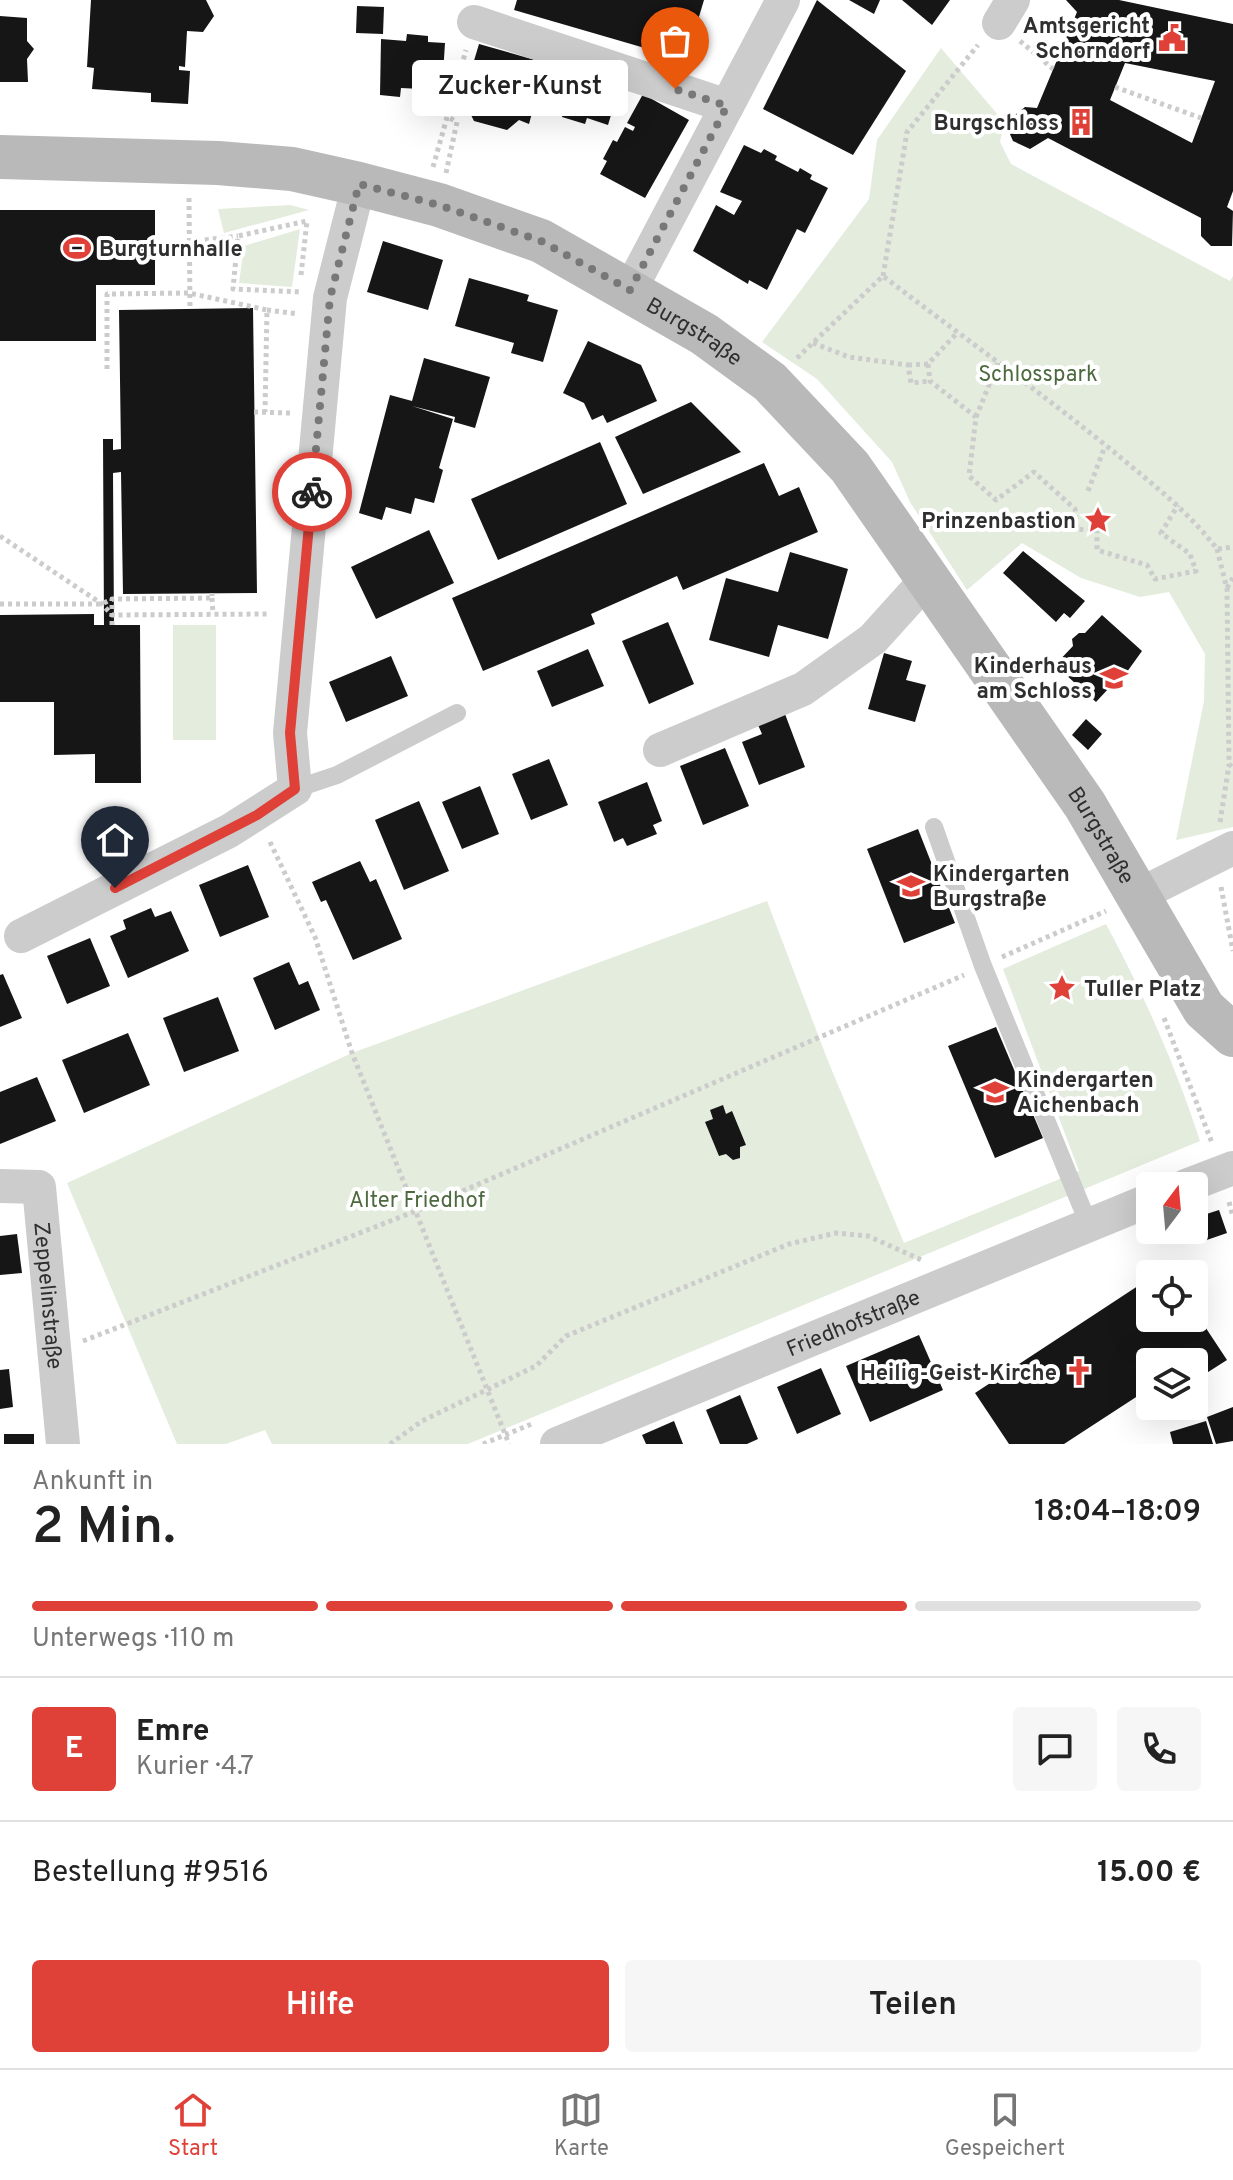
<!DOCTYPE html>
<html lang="de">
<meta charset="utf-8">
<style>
:root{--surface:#fff;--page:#f6f6f6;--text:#222;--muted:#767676;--line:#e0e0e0;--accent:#df4038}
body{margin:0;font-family:Overpass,sans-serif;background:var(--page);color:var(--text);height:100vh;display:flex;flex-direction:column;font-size:30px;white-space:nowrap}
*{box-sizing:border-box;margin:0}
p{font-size:26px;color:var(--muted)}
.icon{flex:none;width:44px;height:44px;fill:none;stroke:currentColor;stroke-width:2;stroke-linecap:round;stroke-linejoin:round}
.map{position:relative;height:1444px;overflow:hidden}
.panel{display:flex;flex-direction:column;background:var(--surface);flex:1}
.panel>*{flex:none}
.needle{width:52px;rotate:16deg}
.fabs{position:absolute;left:1136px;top:1172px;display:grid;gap:16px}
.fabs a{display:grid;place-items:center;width:72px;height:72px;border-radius:8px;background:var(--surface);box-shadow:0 8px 32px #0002;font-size:40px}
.pin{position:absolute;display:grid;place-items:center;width:68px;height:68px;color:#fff;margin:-82px -34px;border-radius:50% 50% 50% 0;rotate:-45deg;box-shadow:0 0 8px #0007}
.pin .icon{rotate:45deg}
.courier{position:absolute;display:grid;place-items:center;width:80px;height:80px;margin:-40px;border:6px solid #df4038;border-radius:50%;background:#fff;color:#222;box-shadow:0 2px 10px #0007}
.bubble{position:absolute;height:56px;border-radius:8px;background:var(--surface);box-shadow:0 8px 32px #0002;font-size:26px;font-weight:600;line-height:56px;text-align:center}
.headline em{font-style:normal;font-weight:600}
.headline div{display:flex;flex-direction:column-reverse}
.headline{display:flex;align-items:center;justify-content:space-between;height:136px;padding:0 32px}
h1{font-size:52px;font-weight:600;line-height:60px}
.bar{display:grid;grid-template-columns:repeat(4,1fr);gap:12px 8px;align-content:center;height:96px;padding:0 32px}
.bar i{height:10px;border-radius:6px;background:var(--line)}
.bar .selected{background:var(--accent)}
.bar p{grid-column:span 4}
.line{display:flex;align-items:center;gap:20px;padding:0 32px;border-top:2px solid var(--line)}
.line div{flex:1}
.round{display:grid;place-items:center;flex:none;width:84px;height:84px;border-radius:8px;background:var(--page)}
.button{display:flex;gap:16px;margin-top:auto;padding:16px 32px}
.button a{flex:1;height:92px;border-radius:8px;background:var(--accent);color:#fff;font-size:32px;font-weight:600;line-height:92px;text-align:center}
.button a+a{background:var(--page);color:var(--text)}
.tabs{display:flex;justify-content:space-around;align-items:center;height:112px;border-top:2px solid var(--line);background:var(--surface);font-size:22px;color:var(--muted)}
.tabs a{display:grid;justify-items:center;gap:4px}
.tabs .selected{color:var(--accent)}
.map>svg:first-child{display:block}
.green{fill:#e3ecdd}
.building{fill:#161616;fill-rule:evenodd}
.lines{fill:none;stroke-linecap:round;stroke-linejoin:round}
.path{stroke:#ccc;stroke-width:5;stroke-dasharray:4 4;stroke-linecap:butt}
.lane{stroke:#ccc;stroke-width:18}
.street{stroke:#ccc;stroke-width:34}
.secondary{stroke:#b9b9b9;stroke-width:44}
.done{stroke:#787878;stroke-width:8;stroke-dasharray:0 14.4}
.route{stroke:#df4038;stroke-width:10}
.labels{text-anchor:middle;stroke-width:8;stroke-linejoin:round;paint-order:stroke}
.poi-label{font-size:22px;font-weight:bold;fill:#2f2f2f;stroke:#fff;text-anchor:end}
.street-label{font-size:22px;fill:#2f2f2f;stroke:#fff}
.park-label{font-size:22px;fill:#4d693e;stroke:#fff}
</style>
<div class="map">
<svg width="1233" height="1444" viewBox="0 0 1233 1444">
<rect width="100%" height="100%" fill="#fff"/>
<!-- green -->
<g class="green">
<polygon points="941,48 1004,122 1000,142 1011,164 1230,281 1233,276 1233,827 1176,840 1204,701 1205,654 1169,592 1140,597 1081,578 1022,543 967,590 910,502 892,462 817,379 762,342 869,199 877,140"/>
<polygon points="290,205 309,210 224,233 218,209"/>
<polygon points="300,229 292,287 239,283 244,246"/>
<rect x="173" y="625" width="43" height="115"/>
<path d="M767 901 828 1061 904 1243 1079 1171 1003 969 1106 924C1144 995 1175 1064 1200 1141L468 1444H272L265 1430 226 1444H177L67 1183 352 1053Z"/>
</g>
<!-- building -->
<g class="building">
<polygon points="91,0 206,0 214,16 203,32 187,31 185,67 179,66 179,70 190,71 188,104 151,102 151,93 92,89 94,68 87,67"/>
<polygon points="517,0 704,0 686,60 514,10"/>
<polygon points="817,0 906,71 853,155 763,109"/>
<polygon points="849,0 880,0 874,14"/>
<polygon points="902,0 950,0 932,25"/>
<path d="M1066 0H1119L1233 24V191L1227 207 1233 211 1232 246H1211L1201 236V218L1048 138 1030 149 1013 141 1009 132 1010 119 1025 107 1037 108 1077 12ZM1125 63 1215 81 1192 143 1110 100Z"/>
<polygon points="357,6 384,7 383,34 356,33"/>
<polygon points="0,16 27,18 27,41 34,49 27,59 28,82 0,82"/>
<polygon points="407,34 428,36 428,42 445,43 442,90 401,88 400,97 380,95 381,39 406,41"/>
<polygon points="479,44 542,62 530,101 535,102 529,124 519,120 507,130 474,121 468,109 474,86 467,84"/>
<polygon points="553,65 620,85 608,125 587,118 585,124 562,117 563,112 541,105"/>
<polygon points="643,94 689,120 645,198 600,174 607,161 603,159 613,140 617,142 625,127 633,131 635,127 627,123"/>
<polygon points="744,145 761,153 764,149 777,156 775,160 798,172 800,168 812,175 810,179 828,188 805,233 797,229 767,290 749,280 748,284 693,251 716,205 734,215 742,201 720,192"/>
<polygon points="0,210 155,210 155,285 96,285 96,341 0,341"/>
<polygon points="383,241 443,260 428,310 367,292"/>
<polygon points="469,278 529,295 527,301 558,310 543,362 511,353 514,343 455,326"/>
<polygon points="253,308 257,593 123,594 121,472 113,473 114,625 140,625 141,783 95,783 95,754 54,755 54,702 0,702 0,615 94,614 94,625 104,625 103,439 113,439 113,450 121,449 119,310"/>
<polygon points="588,341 641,365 657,401 607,423 603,415 592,420 584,403 563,393"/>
<polygon points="424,358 490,377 475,428 454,422 455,417 412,406 453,419 439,468 443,470 434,503 415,498 411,514 386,507 382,520 359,513 390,395 412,401"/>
<polygon points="691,402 741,452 643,494 615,437"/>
<polygon points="600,442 627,504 498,560 471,499"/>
<polygon points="764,463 779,496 799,487 818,532 683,590 677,576 591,614 595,624 483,671 452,598"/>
<polygon points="429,530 454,583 376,619 351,567"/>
<polygon points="1023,551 1085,601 1070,618 1064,613 1056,622 1003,573"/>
<polygon points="790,552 848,569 828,639 778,625 769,657 709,640 726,578 778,592"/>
<polygon points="1102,615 1142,651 1114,690 1109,688 1096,702 1055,665 1073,646 1072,639 1079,633 1085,633"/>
<polygon points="668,622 694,684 649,704 622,641"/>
<polygon points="588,649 604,686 552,707 537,671"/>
<polygon points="884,653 912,661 906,680 926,685 915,722 868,709"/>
<polygon points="391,656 408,696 346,722 329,682"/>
<polygon points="785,714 805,767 759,785 742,742 762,734 758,725"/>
<polygon points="1086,719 1102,734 1088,750 1072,735"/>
<polygon points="725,748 749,806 703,825 680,766"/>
<polygon points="549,759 568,805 531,820 512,774"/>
<polygon points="647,782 662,821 653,825 657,834 627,846 623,838 614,842 598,802"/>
<polygon points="480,786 499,834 462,849 442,802"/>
<polygon points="419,801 449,871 404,890 375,820"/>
<polygon points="918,829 955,923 904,943 867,849"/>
<polygon points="360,861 370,882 376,879 402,939 353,960 326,900 321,902 312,882"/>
<polygon points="248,865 269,917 220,937 199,885"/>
<polygon points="151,908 155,917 171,911 189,951 128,978 110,936 126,929 123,920"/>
<polygon points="90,938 110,986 67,1004 47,956"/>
<polygon points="289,962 299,985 308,981 320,1010 275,1030 253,978"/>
<polygon points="3,974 22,1018 0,1027 0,975"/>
<polygon points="218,997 239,1051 184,1072 163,1018"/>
<polygon points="996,1027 1043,1138 995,1158 948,1046"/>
<polygon points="128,1033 150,1085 84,1113 62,1060"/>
<polygon points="37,1077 56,1121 0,1144 0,1092"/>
<polygon points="723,1105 726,1114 732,1111 746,1145 740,1147 740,1158 733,1160 726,1154 719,1156 705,1122 713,1119 710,1110"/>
<polygon points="1219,1210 1227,1233 1201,1242 1194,1218"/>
<polygon points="17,1234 22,1273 0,1275 0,1236"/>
<polygon points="1147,1280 1150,1318 1194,1318 1194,1310 1227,1360 1194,1381 1194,1362 1150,1362 1150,1388 1064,1444 1009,1444 975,1393"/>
<polygon points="919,1335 943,1390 870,1422 846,1366"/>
<polygon points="821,1368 841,1414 797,1434 777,1387"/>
<polygon points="9,1369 13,1407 0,1409 0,1370"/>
<polygon points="740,1395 758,1439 747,1444 720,1444 706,1410"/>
<polygon points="1233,1407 1233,1441 1216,1444 1207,1417"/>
<polygon points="674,1421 683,1444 646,1444 642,1435"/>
<polygon points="1206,1421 1213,1444 1173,1444 1170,1432"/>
<rect x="4" y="1434" width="30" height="10"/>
</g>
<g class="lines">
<!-- path -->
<g class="path">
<polyline points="1020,41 1053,69"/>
<polyline points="1115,87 1201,118"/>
<polyline points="433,167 466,50"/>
<polyline points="446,173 457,122 448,117"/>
<polyline points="189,198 190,309"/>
<polyline points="189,242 238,236"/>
<polyline points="301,275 307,221 238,236 233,289 302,292"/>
<polyline points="883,276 907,132 978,45"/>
<polyline points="267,310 298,314"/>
<polyline points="813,343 849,357 908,365 911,383 930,381"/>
<path d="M797 358 883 276C960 335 1039 391 1114 452 1151 483 1188 511 1217 549L1233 547"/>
<polyline points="928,364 930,381 976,417 969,476 996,500 1034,472 1075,509 1077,529 1097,531 1097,550 1147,565 1155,579 1196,571 1190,554 1161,533 1178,505"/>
<polyline points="908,365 928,364 957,333"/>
<polyline points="107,369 107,294 189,293 267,310 265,412"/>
<polyline points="254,412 290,413"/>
<polyline points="976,417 998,363"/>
<polyline points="1088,491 1105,446"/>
<polyline points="0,536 102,604 112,615 269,614"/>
<polyline points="1217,549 1227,589 1229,764 1233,768"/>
<polyline points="1227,588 1233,578"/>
<polyline points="212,598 213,614"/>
<polyline points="0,604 102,604 112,599"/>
<polyline points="112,625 112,599 212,598 212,593"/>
<polyline points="1220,822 1229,765"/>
<polyline points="270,842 315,937 352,1053 509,1444"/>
<polyline points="1221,887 1233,951"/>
<polyline points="1002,957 1106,911"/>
<polyline points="1164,1018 1212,1143"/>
<polyline points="1229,1202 1233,1217"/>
<polyline points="83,1341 416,1211 964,975"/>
<polyline points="390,1444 422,1421 536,1366 566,1336 789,1244 836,1233 868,1236 924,1261"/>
<polyline points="483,1444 534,1423"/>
</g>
<!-- lane -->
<g class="lane">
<polyline points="295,789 337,775 457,713"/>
<polyline points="934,827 983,966 1089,1225"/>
</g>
<!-- street -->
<g class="street">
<polyline points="474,22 727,106"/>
<polyline points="999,23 1013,0"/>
<polyline points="630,290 783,0"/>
<polyline points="660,750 803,689 873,639 928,578"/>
<polyline points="1137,896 1233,848"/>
<polyline points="21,936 229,831 295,789 290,733 330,298 359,184"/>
<path id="s1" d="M0 1186 39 1187 63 1444"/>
<polyline points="1186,1186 1233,1168"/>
<path id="s2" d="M557 1444 1150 1200"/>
</g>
<!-- secondary -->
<path class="secondary" id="s3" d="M0 157 218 163 292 169 359 184 439 205 541 241 704 334 770 382 850 467 1085 805 1204 1009 1233 1035"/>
</g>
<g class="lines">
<!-- done -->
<polyline class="done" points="312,492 330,298 359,184 439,205 541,241 630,290 727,106 675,89"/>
<!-- route -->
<polyline class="route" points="115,888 257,815 295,789 290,733 312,492"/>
</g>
<!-- icons -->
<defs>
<g id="civic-bare" transform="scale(2.16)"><path d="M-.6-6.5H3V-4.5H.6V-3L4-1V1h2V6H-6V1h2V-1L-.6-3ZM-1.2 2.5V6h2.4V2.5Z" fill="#df4038" stroke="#fff" stroke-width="2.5" paint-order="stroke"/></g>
<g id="building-bare" transform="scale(2.16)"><path d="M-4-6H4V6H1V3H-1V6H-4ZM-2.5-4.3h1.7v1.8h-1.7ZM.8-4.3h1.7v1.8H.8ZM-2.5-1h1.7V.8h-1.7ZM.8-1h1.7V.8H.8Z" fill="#df4038" stroke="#fff" stroke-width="2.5" paint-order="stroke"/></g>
<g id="stadium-bare" transform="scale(2.16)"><path d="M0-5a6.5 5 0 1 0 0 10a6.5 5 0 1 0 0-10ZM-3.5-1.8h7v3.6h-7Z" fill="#df4038" stroke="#fff" stroke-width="2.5" paint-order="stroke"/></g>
<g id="sight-bare" transform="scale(2.16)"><path d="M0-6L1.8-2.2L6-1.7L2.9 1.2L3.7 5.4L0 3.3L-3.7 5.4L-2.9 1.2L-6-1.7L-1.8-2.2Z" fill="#df4038" stroke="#fff" stroke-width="2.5" paint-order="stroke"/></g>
<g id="school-bare" transform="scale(2.16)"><path d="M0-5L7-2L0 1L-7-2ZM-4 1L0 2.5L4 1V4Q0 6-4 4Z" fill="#df4038" stroke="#fff" stroke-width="2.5" paint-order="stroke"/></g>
<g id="church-bare" transform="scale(2.16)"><path d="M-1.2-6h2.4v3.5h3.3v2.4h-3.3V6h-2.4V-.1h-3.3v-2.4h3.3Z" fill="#df4038" stroke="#fff" stroke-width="2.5" paint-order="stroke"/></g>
</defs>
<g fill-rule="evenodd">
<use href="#civic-bare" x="1172" y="38"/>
<use href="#building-bare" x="1081" y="122"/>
<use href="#stadium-bare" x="77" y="248"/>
<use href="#sight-bare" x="1098" y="520"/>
<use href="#school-bare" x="1114" y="678"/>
<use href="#school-bare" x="911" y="886"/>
<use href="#sight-bare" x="1062" y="988"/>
<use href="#school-bare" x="995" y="1092"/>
<use href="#church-bare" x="1079" y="1372"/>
</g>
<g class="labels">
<!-- poi labels -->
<g class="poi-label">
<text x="1150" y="33">Amtsgericht<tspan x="1150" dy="25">Schorndorf</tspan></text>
<text x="1059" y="130">Burgschloss</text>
<text x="99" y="256" text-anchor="start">Burgturnhalle</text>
<text x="1076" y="528">Prinzenbastion</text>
<text x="1092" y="673">Kinderhaus<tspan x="1092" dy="25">am Schloss</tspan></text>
<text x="933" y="881" text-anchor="start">Kindergarten<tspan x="933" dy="25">Burgstraße</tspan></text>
<text x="1084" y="996" text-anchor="start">Tuller Platz</text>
<text x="1017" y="1087" text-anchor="start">Kindergarten<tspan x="1017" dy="25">Aichenbach</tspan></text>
<text x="1057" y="1380">Heilig-Geist-Kirche</text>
</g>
<!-- street labels -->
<g class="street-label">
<text dy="8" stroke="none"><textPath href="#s3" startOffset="730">Burgstraße</textPath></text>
<text dy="8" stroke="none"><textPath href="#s3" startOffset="1384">Burgstraße</textPath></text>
<text dy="8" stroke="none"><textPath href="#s1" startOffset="148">Zeppelinstraße</textPath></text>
<text dy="8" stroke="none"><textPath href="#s2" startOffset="320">Friedhofstraße</textPath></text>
</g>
<!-- park labels -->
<g class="park-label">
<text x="1038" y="381">Schlosspark</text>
<text x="417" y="1207">Alter Friedhof</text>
</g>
</g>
</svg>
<div class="fabs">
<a><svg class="needle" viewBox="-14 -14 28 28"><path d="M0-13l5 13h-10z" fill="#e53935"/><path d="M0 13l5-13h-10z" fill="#767676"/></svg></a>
<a><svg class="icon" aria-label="locate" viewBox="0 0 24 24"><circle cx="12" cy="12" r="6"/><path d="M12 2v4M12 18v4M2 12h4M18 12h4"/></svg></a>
<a><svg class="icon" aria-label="layers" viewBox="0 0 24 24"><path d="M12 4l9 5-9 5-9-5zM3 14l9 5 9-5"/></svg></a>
</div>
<div class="pin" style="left:675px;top:89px;background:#ea580c"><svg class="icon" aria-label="bag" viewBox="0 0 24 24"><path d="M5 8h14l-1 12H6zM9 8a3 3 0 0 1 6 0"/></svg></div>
<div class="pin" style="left:115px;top:888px;background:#1f2937"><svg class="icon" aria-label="home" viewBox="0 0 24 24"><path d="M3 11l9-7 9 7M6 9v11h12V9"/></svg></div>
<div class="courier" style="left:312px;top:492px"><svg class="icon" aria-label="bike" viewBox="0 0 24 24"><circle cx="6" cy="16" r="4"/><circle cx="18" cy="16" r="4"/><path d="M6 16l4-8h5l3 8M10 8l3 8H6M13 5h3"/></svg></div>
<div class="bubble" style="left:412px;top:60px;width:216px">Zucker-Kunst</div>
</div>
<section class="panel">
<div class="headline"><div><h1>2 Min.</h1><p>Ankunft in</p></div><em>18:04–18:09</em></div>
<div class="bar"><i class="selected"></i><i class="selected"></i><i class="selected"></i><i></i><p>Unterwegs · 110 m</p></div>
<div class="line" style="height:144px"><b class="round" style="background:var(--accent);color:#fff">E</b><div><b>Emre</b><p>Kurier · 4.7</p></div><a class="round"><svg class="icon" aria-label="chat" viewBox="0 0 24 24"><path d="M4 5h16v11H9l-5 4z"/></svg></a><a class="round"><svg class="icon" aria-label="phone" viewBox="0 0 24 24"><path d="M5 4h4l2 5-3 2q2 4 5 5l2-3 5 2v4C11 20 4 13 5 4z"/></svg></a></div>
<div class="line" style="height:104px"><div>Bestellung #9516</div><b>15.00 €</b></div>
<div class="button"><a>Hilfe</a><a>Teilen</a></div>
</section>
<nav class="tabs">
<a class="selected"><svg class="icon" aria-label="home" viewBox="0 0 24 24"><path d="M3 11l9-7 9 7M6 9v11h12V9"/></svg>Start</a>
<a><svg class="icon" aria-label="map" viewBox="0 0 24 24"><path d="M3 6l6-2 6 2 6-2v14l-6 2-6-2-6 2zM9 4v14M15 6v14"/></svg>Karte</a>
<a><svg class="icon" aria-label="saved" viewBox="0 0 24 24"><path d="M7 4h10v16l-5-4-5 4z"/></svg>Gespeichert</a>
</nav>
